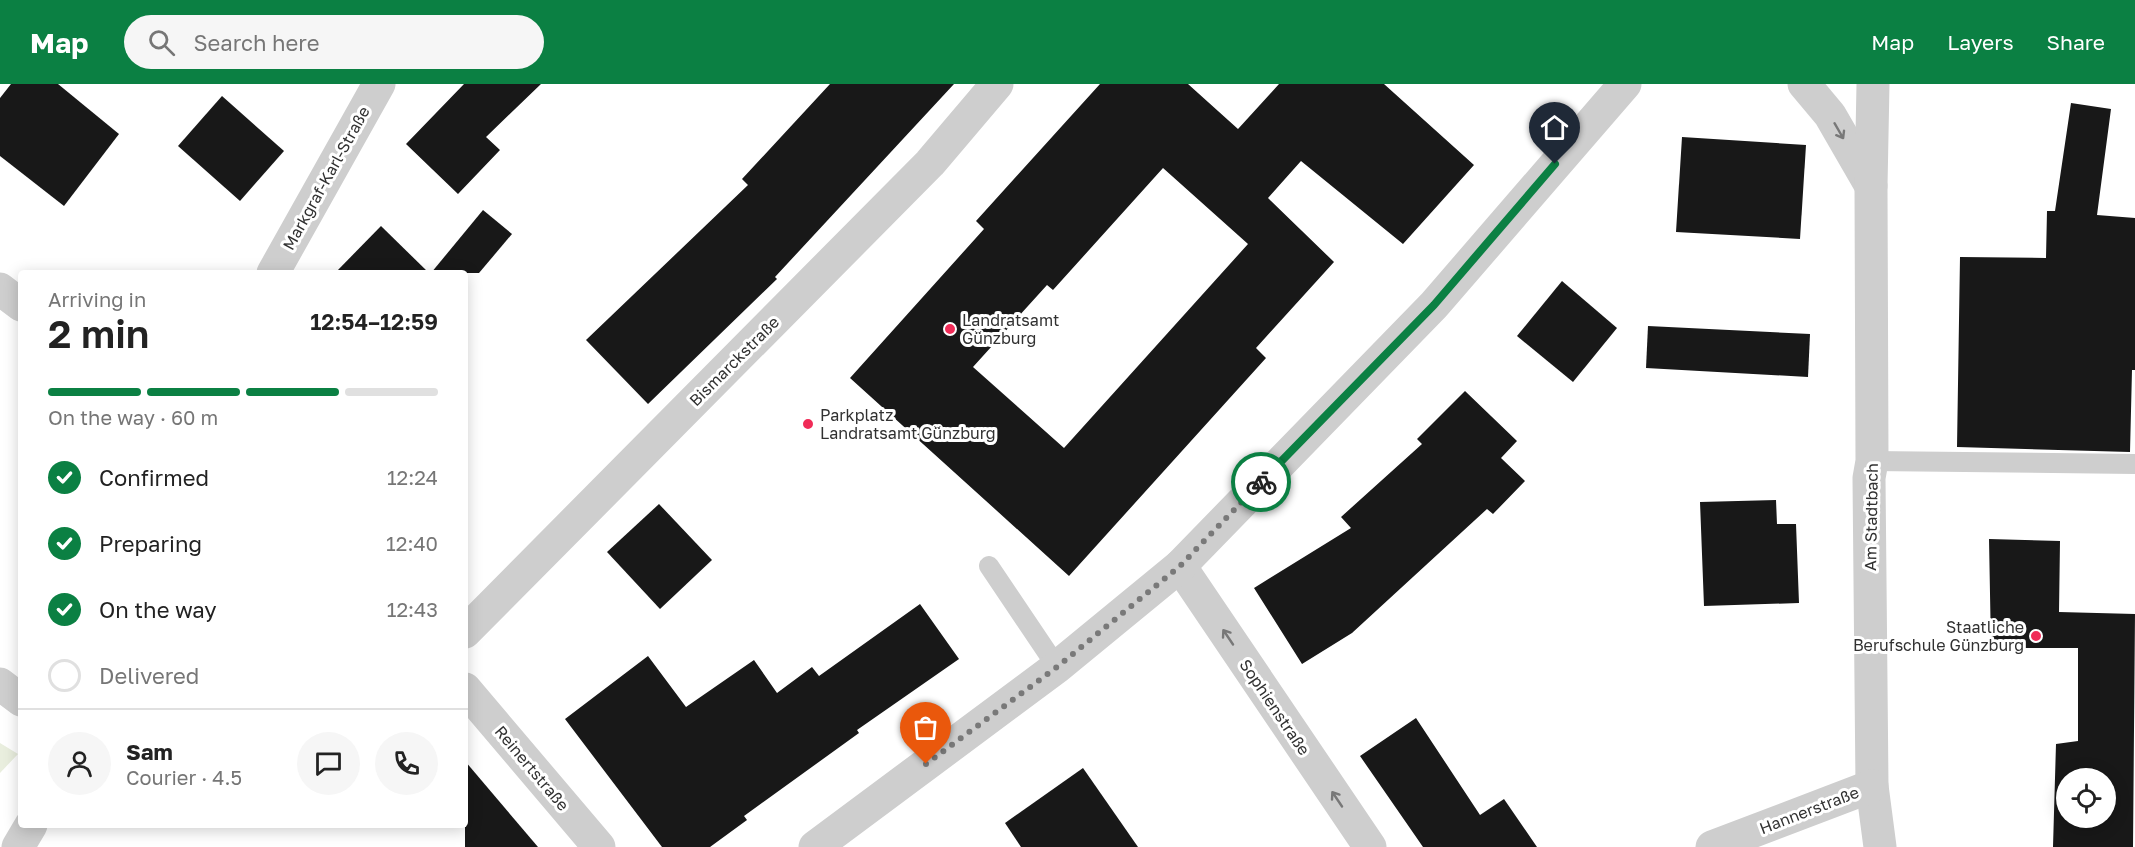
<!DOCTYPE html>
<meta charset="utf-8">
<style>
:root{--surface:#fff;--page:#f6f6f6;--text:#222;--muted:#767676;--line:#e0e0e0;--accent:#0b8043}
body{margin:0;font-family:"Golos Text",sans-serif;background:var(--page);color:var(--text);height:100vh;display:flex;flex-direction:column;font-size:22px;white-space:nowrap}
*{box-sizing:border-box;margin:0}
p{font-size:20px;color:var(--muted)}
.icon{flex:none;width:33px;height:33px;fill:none;stroke:currentColor;stroke-width:2;stroke-linecap:round;stroke-linejoin:round}
.map{position:relative;flex:1;overflow:hidden}
.panel{position:absolute;left:18px;top:186px;width:450px;height:558px;display:flex;flex-direction:column;background:var(--surface);border-radius:6px;box-shadow:0 3px 15px #0003}
.panel>*{flex:none}
.tools{position:absolute;left:2056px;top:684px;display:grid;gap:12px}
.tools a{display:grid;place-items:center;width:60px;height:60px;border-radius:50%;background:var(--surface);box-shadow:0 3px 15px #0003;font-size:30px}
.pin{position:absolute;display:grid;place-items:center;width:51px;height:51px;color:#fff;margin:-62px -26px;border-radius:50% 50% 50% 0;rotate:-45deg;box-shadow:0 0 6px #0007}
.pin .icon{rotate:45deg}
.courier{position:absolute;display:grid;place-items:center;width:60px;height:60px;margin:-30px;border:4px solid #0b8043;border-radius:50%;background:#fff;color:#222;box-shadow:0 2px 8px #0007}
.overview em{font-style:normal;font-weight:600}
.overview div{display:flex;flex-direction:column-reverse}
.overview{display:flex;align-items:center;justify-content:space-between;height:102px;padding:0 30px}
h1{font-size:39px;font-weight:600;line-height:45px}
.bar{display:grid;grid-template-columns:repeat(4,1fr);gap:9px 6px;align-content:center;height:72px;padding:0 30px}
.bar i{height:8px;border-radius:4px;background:var(--line)}
.bar .active{background:var(--accent)}
.bar p{grid-column:span 4}
.line{display:flex;align-items:center;gap:15px;padding:0 30px;border-top:2px solid var(--line)}
.line div{flex:1}
.round{display:grid;place-items:center;flex:none;width:63px;height:63px;border-radius:32px;background:var(--page)}
ol{padding:0 30px;list-style:none}
li{display:flex;align-items:center;gap:18px;height:66px}
li p{margin-inline-start:auto}
li .icon{padding:6px;border-radius:50%;background:var(--accent);color:#fff;stroke-width:4}
li:last-child{color:var(--muted)}
li i{width:33px;height:33px;border:3px solid var(--line);border-radius:50%}
header{display:flex;align-items:center;gap:36px;box-sizing:border-box;height:84px;padding:0 30px;background:var(--accent);color:#fff}
header strong{font-size:28px}
nav{display:flex;gap:33px;margin-inline-start:auto;font-size:21px}
.search{width:420px;height:54px;background:var(--page);display:flex;align-items:center;gap:15px;box-sizing:border-box;padding:0 21px;border-radius:33px;color:var(--muted);font-size:22px}
.map>svg:first-child{display:block}
.green{fill:#e9eede}
.building{fill:#181818;fill-rule:evenodd}
.lines{fill:none;stroke-linecap:round;stroke-linejoin:round}
.service{stroke:#cecece;stroke-width:20}
.minor{stroke:#cecece;stroke-width:33}
.tertiary{stroke:#cecece;stroke-width:33}
.oneway{stroke:#787878}
.done{stroke:#797979;stroke-width:6;stroke-dasharray:0 10.8}
.route{stroke:#0b8043;stroke-width:8}
.poi-dot{fill:#f02b57;stroke:#fff;stroke-width:2}
.labels{text-anchor:middle;stroke-width:6;stroke-linejoin:round;paint-order:stroke}
.street-label{font-size:16px;fill:#313131;stroke:#fff}
.poi-label{font-size:16px;fill:#313131;stroke:#fff;text-anchor:start}
</style>
<header>
<strong>Map</strong>
<div class="search"><svg class="icon" aria-label="search" viewBox="0 0 24 24"><circle cx="10" cy="10" r="6"/><path d="M15 15l6 6"/></svg>Search here</div>
<nav><a>Map</a><a>Layers</a><a>Share</a></nav>
</header>
<div class="map">
<svg width="2135" height="763" viewBox="0 0 2135 763">
<rect width="100%" height="100%" fill="#fff"/>
<!-- green -->
<polygon class="green" points="0,659 18,670 0,689"/>
<!-- building -->
<g class="building">
<polygon points="11,0 58,0 119,50 64,122 0,72 0,14"/>
<polygon points="464,0 541,0 486,53 500,66 458,110 406,60"/>
<polygon points="830,0 954,0 775,193 777,195 648,320 586,256 748,101 742,95"/>
<path d="M1100 0H1188L1238 45 1279 0H1384L1474 81 1403 160 1301 77 1268 114 1334 178 1256 264 1266 274 1069 492 850 294 984 145 976 137ZM1163 84 1248 160 1064 364 973 283 1047 201 1053 206Z"/>
<polygon points="222,12 284,67 240,117 178,62"/>
<polygon points="2071,19 2111,25 2097,131 2135,134 2135,286 2132,286 2130,368 1957,363 1960,173 2046,174 2047,127 2055,127"/>
<polygon points="1682,53 1806,61 1800,155 1676,148"/>
<polygon points="483,126 512,150 479,189 431,189"/>
<polygon points="381,142 429,189 335,189"/>
<polygon points="1562,197 1617,244 1573,298 1517,252"/>
<polygon points="1648,242 1810,250 1808,293 1646,284"/>
<polygon points="1465,307 1517,357 1501,374 1525,397 1493,430 1487,425 1352,549 1302,580 1254,504 1351,444 1341,433 1422,360 1417,355"/>
<polygon points="1776,416 1777,440 1796,440 1799,519 1704,522 1700,418"/>
<polygon points="659,420 712,476 660,525 607,468"/>
<path d="M1989 455 2060 457 2059 528 2135 530 2133 763H2053L2056 660 2078 657V564H1991ZM2067 694H2106V734H2067Z"/>
<polygon points="920,520 959,575 857,646 859,649 744,732 747,736 710,763 662,763 565,635 648,572 686,623 754,576 777,609 812,583 819,592"/>
<polygon points="1416,634 1480,731 1504,715 1537,763 1423,763 1360,672"/>
<polygon points="465,677 538,763 465,763"/>
<polygon points="1083,684 1138,763 1021,763 1005,739"/>
</g>
<g class="lines">
<!-- service -->
<g class="service">
<polyline points="1872,377 2135,380"/>
<polyline points="989,482 1057,583"/>
</g>
<!-- minor -->
<g class="minor">
<polyline points="1804,0 1830,31 1871,102"/>
<polyline points="1873,0 1871,102 1872,377 1869,394 1872,702 1880,763"/>
<polyline points="273,189 379,0"/>
<polyline points="0,205 21,221"/>
<polyline points="1180,482 1370,763"/>
<polyline points="465,548 930,79 997,0"/>
<polyline points="0,600 21,616"/>
<polyline points="465,605 599,763"/>
<polyline points="18,763 31,741"/>
<polyline points="1712,763 1872,702"/>
</g>
<!-- tertiary -->
<polyline class="tertiary" points="815,763 1057,583 1180,482 1434,221 1625,0"/>
</g>
<!-- one-way arrows -->
<defs><path id="oneway-shaft" d="M-6 0H5M1.5-3L5.5 0L1.5 3" fill="none" stroke-width="1.6" stroke-linecap="round" stroke-linejoin="round" transform="scale(1.5)"/></defs>
<g class="oneway">
<use href="#oneway-shaft" transform="translate(1839 47) rotate(60)"/>
<use href="#oneway-shaft" transform="translate(1228 553) rotate(-124)"/>
<use href="#oneway-shaft" transform="translate(1337 715) rotate(-124)"/>
</g>
<g class="lines">
<!-- done -->
<polyline class="done" points="926,680 1057,583 1180,482 1261,398"/>
<!-- route -->
<polyline class="route" points="1261,398 1434,221 1555,80"/>
</g>
<!-- markers -->
<g class="poi-dot">
<circle cx="950" cy="245" r="6"/>
<circle cx="808" cy="340" r="6"/>
<circle cx="2036" cy="552" r="6"/>
</g>
<g class="labels">
<!-- street labels -->
<g class="street-label">
<text transform="translate(326 94) rotate(-61)" y="6">Markgraf-Karl-Straße</text>
<text transform="translate(734 277) rotate(-45)" y="6">Bismarckstraße</text>
<text transform="translate(1871 433) rotate(-89)" y="6">Am Stadtbach</text>
<text transform="translate(1275 623) rotate(56)" y="6">Sophienstraße</text>
<text transform="translate(532 684) rotate(50)" y="6">Reinertstraße</text>
<text transform="translate(1809 726) rotate(-21)" y="6">Hannerstraße</text>
</g>
<!-- poi labels -->
<g class="poi-label">
<text x="962" y="242">Landratsamt<tspan x="962" dy="18">Günzburg</tspan></text>
<text x="820" y="337">Parkplatz<tspan x="820" dy="18">Landratsamt Günzburg</tspan></text>
<text x="2024" y="549" text-anchor="end">Staatliche<tspan x="2024" dy="18">Berufschule Günzburg</tspan></text>
</g>
</g>
</svg>
<div class="tools">
<a><svg class="icon" aria-label="locate" viewBox="0 0 24 24"><circle cx="12" cy="12" r="6"/><path d="M12 2v4M12 18v4M2 12h4M18 12h4"/></svg></a>
</div>
<div class="pin" style="left:926px;top:680px;background:#ea580c"><svg class="icon" aria-label="bag" viewBox="0 0 24 24"><path d="M5 8h14l-1 12H6zM9 8a3 3 0 0 1 6 0"/></svg></div>
<div class="pin" style="left:1555px;top:80px;background:#1f2937"><svg class="icon" aria-label="home" viewBox="0 0 24 24"><path d="M3 11l9-7 9 7M6 9v11h12V9"/></svg></div>
<div class="courier" style="left:1261px;top:398px"><svg class="icon" aria-label="bike" viewBox="0 0 24 24"><circle cx="6" cy="16" r="4"/><circle cx="18" cy="16" r="4"/><path d="M6 16l4-8h5l3 8M10 8l3 8H6M13 5h3"/></svg></div>
<section class="panel">
<div class="overview"><div><h1>2 min</h1><p>Arriving in</p></div><em>12:54–12:59</em></div>
<div class="bar"><i class="active"></i><i class="active"></i><i class="active"></i><i></i><p>On the way · 60 m</p></div>
<ol>
<li><svg class="icon" aria-label="check" viewBox="0 0 24 24"><path d="M5 12l5 5 9-10"/></svg>Confirmed<p>12:24</p></li>
<li><svg class="icon" aria-label="check" viewBox="0 0 24 24"><path d="M5 12l5 5 9-10"/></svg>Preparing<p>12:40</p></li>
<li><svg class="icon" aria-label="check" viewBox="0 0 24 24"><path d="M5 12l5 5 9-10"/></svg>On the way<p>12:43</p></li>
<li><i></i>Delivered</li>
</ol>
<div class="line" style="height:108px"><a class="round"><svg class="icon" aria-label="person" viewBox="0 0 24 24"><circle cx="12" cy="8" r="4"/><path d="M4 21q1-7 8-7t8 7"/></svg></a><div><b>Sam</b><p>Courier · 4.5</p></div><a class="round"><svg class="icon" aria-label="chat" viewBox="0 0 24 24"><path d="M4 5h16v11H9l-5 4z"/></svg></a><a class="round"><svg class="icon" aria-label="phone" viewBox="0 0 24 24"><path d="M5 4h4l2 5-3 2q2 4 5 5l2-3 5 2v4C11 20 4 13 5 4z"/></svg></a></div>
</section>
</div>
